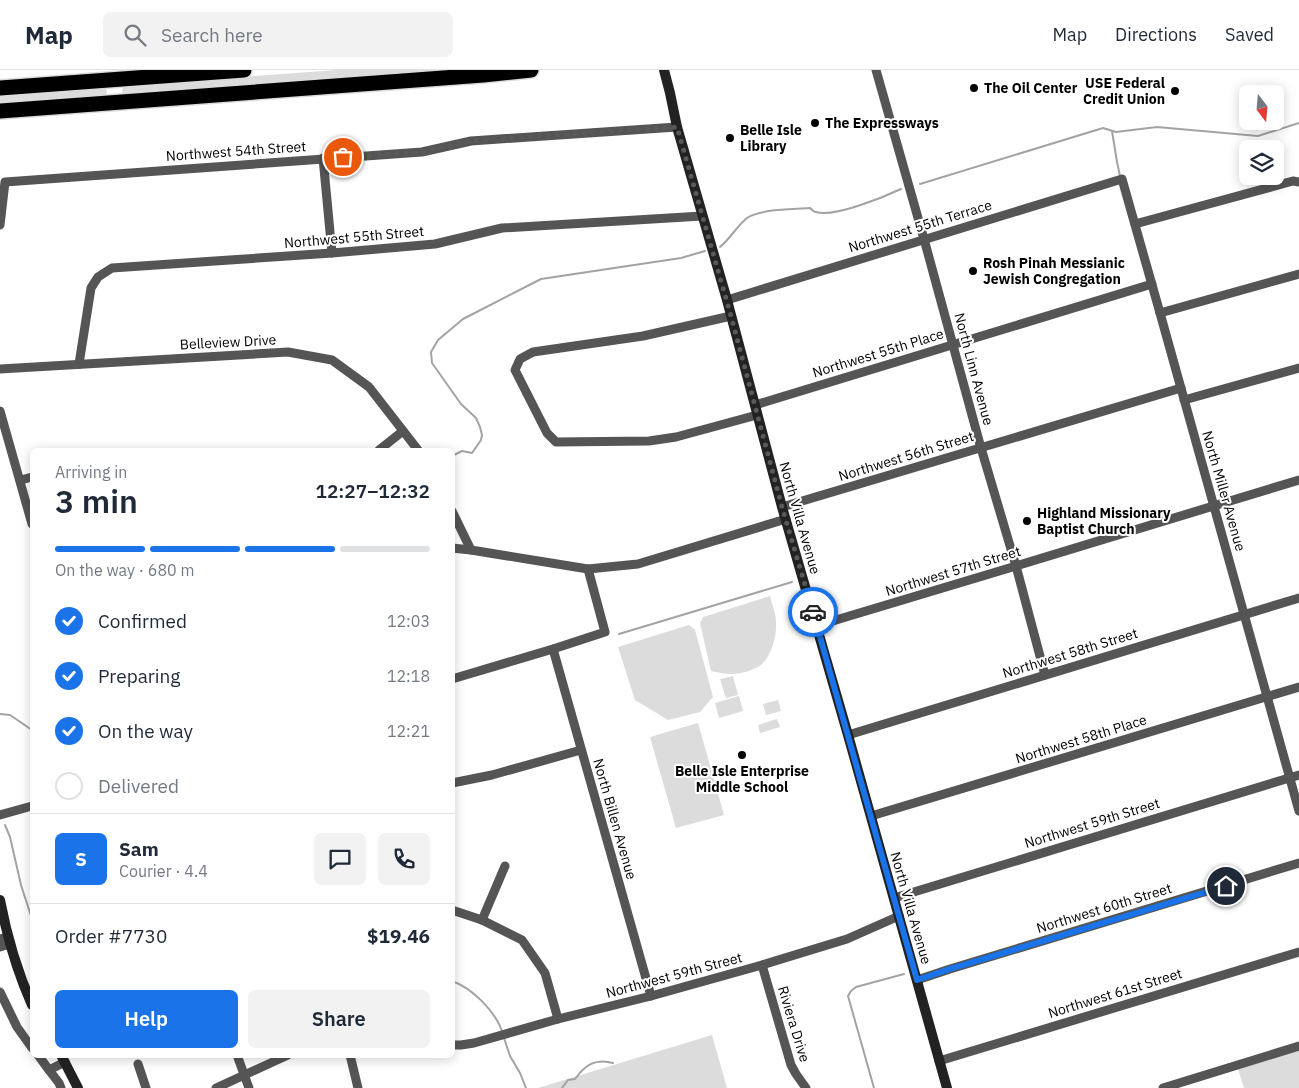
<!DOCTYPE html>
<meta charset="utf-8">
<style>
:root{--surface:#fff;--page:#f2f2f3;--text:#1f2937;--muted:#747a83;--line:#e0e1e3;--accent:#1a73e8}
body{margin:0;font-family:"IBM Plex Sans",sans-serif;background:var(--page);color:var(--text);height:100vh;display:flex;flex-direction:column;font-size:19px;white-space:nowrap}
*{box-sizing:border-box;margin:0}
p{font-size:16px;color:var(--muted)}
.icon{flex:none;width:28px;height:28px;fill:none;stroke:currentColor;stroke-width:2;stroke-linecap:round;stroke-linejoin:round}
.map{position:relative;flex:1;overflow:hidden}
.details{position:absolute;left:30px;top:378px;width:425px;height:610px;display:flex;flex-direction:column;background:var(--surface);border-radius:8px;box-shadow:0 2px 12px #0003}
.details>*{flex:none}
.needle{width:32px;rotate:164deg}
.buttons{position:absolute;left:1239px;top:15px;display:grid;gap:10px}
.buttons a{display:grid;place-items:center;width:45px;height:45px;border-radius:8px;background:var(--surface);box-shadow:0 2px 12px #0003;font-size:25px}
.pin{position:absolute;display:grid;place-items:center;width:42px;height:42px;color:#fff;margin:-21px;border:2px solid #fff;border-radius:50%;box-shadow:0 1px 5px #0007}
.courier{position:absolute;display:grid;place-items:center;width:50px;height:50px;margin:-25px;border:4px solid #1a73e8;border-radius:50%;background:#fff;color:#222;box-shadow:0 1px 6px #0007}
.head em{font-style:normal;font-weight:600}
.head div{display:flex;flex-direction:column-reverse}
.head{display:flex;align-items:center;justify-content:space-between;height:85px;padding:0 25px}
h1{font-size:32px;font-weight:600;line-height:38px}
.bar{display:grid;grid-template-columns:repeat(4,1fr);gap:8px 5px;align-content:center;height:60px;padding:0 25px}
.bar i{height:6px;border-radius:4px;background:var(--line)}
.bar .current{background:var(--accent)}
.bar p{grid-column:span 4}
.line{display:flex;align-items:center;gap:12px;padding:0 25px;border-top:1px solid var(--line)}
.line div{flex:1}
.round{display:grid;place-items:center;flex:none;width:52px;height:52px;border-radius:8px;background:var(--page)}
ol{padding:0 25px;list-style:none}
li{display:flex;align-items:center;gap:15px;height:55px}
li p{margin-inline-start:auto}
li .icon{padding:5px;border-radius:50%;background:var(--accent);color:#fff;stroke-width:4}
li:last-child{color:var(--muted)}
li i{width:28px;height:28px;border:2px solid var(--line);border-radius:50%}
.primary-button{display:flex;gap:10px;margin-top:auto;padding:10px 25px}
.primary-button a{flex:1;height:58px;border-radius:8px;background:var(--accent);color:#fff;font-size:20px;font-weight:600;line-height:58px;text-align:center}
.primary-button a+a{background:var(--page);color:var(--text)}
header{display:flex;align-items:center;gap:30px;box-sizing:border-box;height:70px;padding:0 25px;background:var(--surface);border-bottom:1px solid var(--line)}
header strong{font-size:24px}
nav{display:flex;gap:28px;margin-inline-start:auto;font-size:18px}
.search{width:350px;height:45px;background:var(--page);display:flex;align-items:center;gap:12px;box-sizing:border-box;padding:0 18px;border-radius:8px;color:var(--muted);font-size:19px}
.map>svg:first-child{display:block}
.green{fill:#dcdcdc}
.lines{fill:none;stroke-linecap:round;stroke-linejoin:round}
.stream{stroke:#a3a3a3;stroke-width:2}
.highway-casing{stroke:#dbdbdb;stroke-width:18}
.street{stroke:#555;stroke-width:9}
.secondary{stroke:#222;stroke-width:10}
.highway{stroke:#000;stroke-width:15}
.done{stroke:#595959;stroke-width:5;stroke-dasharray:0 9}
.route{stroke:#1a73e8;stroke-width:6}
.poi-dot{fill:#000;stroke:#fff;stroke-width:2}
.labels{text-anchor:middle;stroke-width:4;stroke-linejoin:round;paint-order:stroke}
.poi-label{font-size:14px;font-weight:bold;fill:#000;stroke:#fff;text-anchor:start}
.street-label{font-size:14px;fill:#000;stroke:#fff}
</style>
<header>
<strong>Map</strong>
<div class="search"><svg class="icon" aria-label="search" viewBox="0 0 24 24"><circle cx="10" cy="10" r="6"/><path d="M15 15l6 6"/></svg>Search here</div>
<nav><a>Map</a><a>Directions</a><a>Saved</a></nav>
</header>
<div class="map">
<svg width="1299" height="1018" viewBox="0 0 1299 1018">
<rect width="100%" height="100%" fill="#fff"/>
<!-- green -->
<g class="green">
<polygon points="337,0 471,0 125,25 122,22 123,17 126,15"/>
<polygon points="102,17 107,20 106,26 0,35 0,25"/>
<path d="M770 526C772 535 776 543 776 552 777 564 772 584 763 593 756 600 741 604 731 604 724 604 718 602 711 601L700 553 703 547Z"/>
<polygon points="689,555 695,560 713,627 700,642 668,650 635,630 618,577"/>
<polygon points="733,606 738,625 726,628 720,609"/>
<polygon points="739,626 743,641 719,648 715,633"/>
<polygon points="778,630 781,641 766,645 763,634"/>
<polygon points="777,649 780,657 760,663 758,655"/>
<polygon points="698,653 724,745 676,758 650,667"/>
<polygon points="712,965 727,1018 538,1018"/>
<polygon points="1299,980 1299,1018 1244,1018 1238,999"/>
</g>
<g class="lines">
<!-- stream -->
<g class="stream">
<polyline points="1112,61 1117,92 1120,106"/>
<polyline points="920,114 1103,58 1116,62 1157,57 1258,66 1299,53"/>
<path d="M720 177C730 169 737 156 747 148 761 139 793 139 810 138 811 139 814 142 816 142 833 148 884 127 901 119"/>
<polyline points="452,386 462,381 472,383 481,370 482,365 480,357 476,348 461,334 432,293 431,282 438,270 463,249 541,209 681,188 705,181"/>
<polyline points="619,564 792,512"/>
<polyline points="0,644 10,645 32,660"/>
<polyline points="5,755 10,767 21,815 32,849"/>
<path d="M452 911C472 918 495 941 502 961"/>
<polyline points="504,968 510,986 520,1003 526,1018"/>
<path d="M562 1018 568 1010 575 1009C585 995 595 988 613 993"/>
<polyline points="874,1018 848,926 851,921 856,917 904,904"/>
</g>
<!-- highway casing -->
<g class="highway-casing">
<g id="highway">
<polyline points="0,18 244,0"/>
<polyline points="0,41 483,5 531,0"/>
</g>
</g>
<!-- street -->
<g class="street">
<polyline points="876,0 924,169 981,378 1016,496 1045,605"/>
<polyline points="323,88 332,183"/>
<polyline points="1135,154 1293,111 1299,112"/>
<polyline points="0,155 5,112 422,82 471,71 677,57"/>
<polyline points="727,230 1122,109 1160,243 1299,741"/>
<polyline points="1160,243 1299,204"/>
<polyline points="731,246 643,266 533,282 520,289 515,300 547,363 556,372 649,371 676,367 757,345"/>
<polyline points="79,294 91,218 98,207 112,198 332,183 435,174 502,158 702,146"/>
<polyline points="0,299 288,282 332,290 369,317 418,380"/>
<polyline points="1184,330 1299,298"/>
<polyline points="755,335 1152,214"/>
<polyline points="0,341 32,454"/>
<polyline points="379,380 403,361"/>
<polyline points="21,410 32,407"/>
<polyline points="782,437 1181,318"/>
<polyline points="452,441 471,480"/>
<polyline points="452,478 471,480 588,499 638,494 786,449"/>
<polyline points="816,556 1016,496 1299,410"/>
<polyline points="553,579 651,926"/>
<polyline points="452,609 553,579 605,562 588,499"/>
<polyline points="848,665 1299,528"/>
<polyline points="452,713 492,705 581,680"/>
<polyline points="0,745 32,736"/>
<polyline points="871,746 1299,617"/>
<polyline points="894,828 1299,705"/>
<polyline points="452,840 482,850 522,870 545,903 558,949"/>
<polyline points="482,850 505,796"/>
<polyline points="0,869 8,867"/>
<polyline points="0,877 10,874"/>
<polyline points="762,895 791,995 796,1004 806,1018"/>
<polyline points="917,910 950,899 1299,793"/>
<polyline points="0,922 17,957 32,978"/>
<polyline points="452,975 461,975 474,973 558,949 651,926 762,895 847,869 899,846"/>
<polyline points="38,985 49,1000"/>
<polyline points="237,985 249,1018"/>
<polyline points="350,985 358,1018"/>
<polyline points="939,991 1299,882"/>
<polyline points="138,994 146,1018"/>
<polyline points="61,1018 59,1013 49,1000 65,992"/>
<polyline points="216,1018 288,985"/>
<polyline points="1163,1018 1299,976"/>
</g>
<!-- secondary -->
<g class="secondary">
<polyline points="664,0 670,23 677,57 727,230 782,437 848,665 947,1018"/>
<path d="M0 830C7 867 17 901 32 935"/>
<polyline points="61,985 78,1018"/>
</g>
<!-- highway -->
<use href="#highway" class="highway"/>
</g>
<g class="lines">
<!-- done -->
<polyline class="done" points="343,87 422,82 470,71 677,57 731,246 782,437 813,542"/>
<!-- route -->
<polyline class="route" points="813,542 917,910 950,899 1226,816"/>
</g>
<!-- markers -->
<g class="poi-dot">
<circle cx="974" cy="18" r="5"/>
<circle cx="1175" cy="21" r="5"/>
<circle cx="815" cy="53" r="5"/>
<circle cx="730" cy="68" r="5"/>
<circle cx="973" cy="201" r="5"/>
<circle cx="1027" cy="451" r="5"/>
<circle cx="742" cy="685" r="5"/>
</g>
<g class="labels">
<!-- poi labels -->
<g class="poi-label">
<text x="1165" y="18" text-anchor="end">USE Federal<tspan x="1165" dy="16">Credit Union</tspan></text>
<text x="984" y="23">The Oil Center</text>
<text x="825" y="58">The Expressways</text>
<text x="740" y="65">Belle Isle<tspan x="740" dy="16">Library</tspan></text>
<text x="983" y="198">Rosh Pinah Messianic<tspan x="983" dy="16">Jewish Congregation</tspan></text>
<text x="1037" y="448">Highland Missionary<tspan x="1037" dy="16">Baptist Church</tspan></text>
<text x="742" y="706" text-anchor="middle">Belle Isle Enterprise<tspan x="742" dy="16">Middle School</tspan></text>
</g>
<!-- street labels -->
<g class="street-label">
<text transform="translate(236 81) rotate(-4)" y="5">Northwest 54th Street</text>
<text transform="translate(920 156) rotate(-17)" y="5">Northwest 55th Terrace</text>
<text transform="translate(354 167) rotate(-5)" y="5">Northwest 55th Street</text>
<text transform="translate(228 272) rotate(-3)" y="5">Belleview Drive</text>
<text transform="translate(878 283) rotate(-17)" y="5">Northwest 55th Place</text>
<text transform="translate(974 299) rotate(75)" y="5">North Linn Avenue</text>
<text transform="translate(906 386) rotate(-17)" y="5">Northwest 56th Street</text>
<text transform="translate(1224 421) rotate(74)" y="5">North Miller Avenue</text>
<text transform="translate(800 448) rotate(74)" y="5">North Villa Avenue</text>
<text transform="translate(953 501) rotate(-17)" y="5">Northwest 57th Street</text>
<text transform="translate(1070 583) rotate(-17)" y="5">Northwest 58th Street</text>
<text transform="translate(1081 669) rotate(-17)" y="5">Northwest 58th Place</text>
<text transform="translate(615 749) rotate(74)" y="5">North Billen Avenue</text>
<text transform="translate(1092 753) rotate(-17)" y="5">Northwest 59th Street</text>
<text transform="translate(911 838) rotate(74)" y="5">North Villa Avenue</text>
<text transform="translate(1104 838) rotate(-17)" y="5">Northwest 60th Street</text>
<text transform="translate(674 905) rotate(-15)" y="5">Northwest 59th Street</text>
<text transform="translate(1115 923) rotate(-17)" y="5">Northwest 61st Street</text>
<text transform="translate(794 954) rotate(73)" y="5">Riviera Drive</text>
</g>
</g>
</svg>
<div class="buttons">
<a><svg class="needle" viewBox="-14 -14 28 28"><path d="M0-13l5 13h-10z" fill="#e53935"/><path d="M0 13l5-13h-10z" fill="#747a83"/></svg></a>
<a><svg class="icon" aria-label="layers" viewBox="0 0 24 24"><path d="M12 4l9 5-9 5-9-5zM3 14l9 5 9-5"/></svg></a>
</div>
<div class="pin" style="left:343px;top:87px;background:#ea580c"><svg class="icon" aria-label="bag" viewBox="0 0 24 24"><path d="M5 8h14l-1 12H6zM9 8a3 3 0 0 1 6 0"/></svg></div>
<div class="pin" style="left:1226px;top:816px;background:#1f2937"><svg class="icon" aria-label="home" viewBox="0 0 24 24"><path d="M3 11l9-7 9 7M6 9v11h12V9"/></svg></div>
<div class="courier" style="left:813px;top:542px"><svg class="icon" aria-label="car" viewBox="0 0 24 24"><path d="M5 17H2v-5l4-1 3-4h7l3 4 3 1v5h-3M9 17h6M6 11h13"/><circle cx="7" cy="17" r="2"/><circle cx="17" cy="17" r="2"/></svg></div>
<section class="details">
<div class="head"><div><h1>3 min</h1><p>Arriving in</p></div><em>12:27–12:32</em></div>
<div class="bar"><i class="current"></i><i class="current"></i><i class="current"></i><i></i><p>On the way · 680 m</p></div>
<ol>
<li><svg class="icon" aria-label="check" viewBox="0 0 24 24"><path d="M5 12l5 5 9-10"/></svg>Confirmed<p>12:03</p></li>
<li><svg class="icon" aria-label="check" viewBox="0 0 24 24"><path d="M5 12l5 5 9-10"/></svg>Preparing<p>12:18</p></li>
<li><svg class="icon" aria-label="check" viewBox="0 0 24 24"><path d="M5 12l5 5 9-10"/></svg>On the way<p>12:21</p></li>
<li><i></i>Delivered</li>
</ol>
<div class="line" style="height:90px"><b class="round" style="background:var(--accent);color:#fff">S</b><div><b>Sam</b><p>Courier · 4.4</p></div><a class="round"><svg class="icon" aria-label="chat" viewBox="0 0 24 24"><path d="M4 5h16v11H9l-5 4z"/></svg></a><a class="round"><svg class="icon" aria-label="phone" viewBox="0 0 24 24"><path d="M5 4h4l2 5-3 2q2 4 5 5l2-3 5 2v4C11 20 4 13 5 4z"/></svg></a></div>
<div class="line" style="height:65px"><div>Order #7730</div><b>$19.46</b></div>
<div class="primary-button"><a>Help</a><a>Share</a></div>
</section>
</div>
